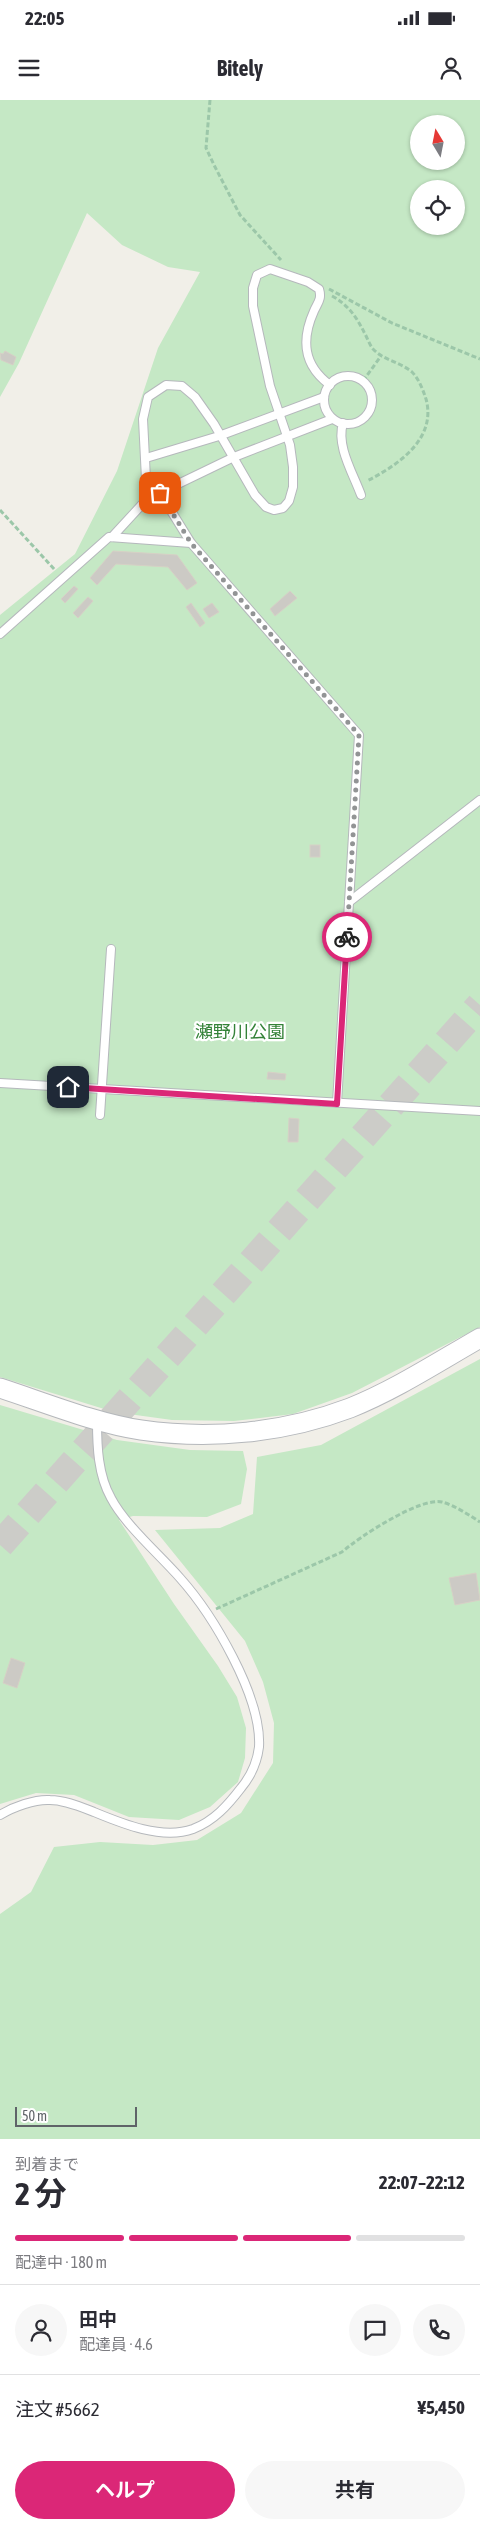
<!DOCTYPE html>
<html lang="ja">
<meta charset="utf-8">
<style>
:root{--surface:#fff;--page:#f7f7f7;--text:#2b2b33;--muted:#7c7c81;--line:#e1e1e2;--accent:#db2777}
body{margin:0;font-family:"Asap Condensed","Noto Sans JP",sans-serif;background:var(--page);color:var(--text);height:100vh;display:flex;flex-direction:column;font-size:19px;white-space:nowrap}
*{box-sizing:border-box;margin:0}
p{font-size:16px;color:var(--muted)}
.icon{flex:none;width:28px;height:28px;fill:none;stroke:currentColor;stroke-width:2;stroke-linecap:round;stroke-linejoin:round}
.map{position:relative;height:2039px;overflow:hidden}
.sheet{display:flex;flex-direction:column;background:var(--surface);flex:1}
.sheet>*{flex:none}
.needle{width:32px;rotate:350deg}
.fabs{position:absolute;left:410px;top:15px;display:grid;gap:10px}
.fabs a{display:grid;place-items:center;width:55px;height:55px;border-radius:50%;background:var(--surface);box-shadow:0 1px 4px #0004;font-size:25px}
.scale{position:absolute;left:15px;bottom:12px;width:122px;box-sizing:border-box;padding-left:5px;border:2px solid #5f6368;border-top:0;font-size:14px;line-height:18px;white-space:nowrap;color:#5f6368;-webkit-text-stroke:4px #fff;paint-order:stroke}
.pin{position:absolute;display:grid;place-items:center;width:42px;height:42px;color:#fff;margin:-21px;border-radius:10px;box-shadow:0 2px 8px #0006}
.courier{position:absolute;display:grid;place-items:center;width:50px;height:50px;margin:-25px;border:4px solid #db2777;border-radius:50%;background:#fff;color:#222;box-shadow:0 1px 6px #0007}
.head em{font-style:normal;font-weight:700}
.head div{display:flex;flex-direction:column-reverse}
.head{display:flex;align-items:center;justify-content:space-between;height:85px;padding:0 15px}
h1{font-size:32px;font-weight:700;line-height:38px}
.bar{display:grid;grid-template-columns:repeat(4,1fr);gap:8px 5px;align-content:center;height:60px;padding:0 15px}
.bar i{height:6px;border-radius:4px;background:var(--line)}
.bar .active{background:var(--accent)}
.bar p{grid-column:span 4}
.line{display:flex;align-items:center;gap:12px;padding:0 15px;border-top:1px solid var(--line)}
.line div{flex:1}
.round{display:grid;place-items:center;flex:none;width:52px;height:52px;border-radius:26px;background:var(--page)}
.primary-button{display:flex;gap:10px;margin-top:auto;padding:10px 15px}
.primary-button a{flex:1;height:58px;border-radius:30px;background:var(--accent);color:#fff;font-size:20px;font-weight:700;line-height:58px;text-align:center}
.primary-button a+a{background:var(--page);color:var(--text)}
.status{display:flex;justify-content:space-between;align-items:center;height:35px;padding:0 25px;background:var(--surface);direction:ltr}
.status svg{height:14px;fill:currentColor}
header{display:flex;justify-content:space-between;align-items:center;height:65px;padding:0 15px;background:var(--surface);font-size:22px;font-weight:700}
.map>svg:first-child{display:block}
.green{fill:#c5e8c5;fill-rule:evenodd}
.building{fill:#cccac5;stroke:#d6d1c6}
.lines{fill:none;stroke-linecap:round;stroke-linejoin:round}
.motorway-tunnel{stroke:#ccccc8;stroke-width:28;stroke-dasharray:28 14;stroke-linecap:butt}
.service-casing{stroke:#b5b8bc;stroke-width:10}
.tertiary-casing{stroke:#b5b8bc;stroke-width:21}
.path{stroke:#9cc7a9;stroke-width:3;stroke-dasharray:5 2.5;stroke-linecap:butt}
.service{stroke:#fff;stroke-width:8}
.tertiary{stroke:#fff;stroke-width:19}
.done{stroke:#929495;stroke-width:5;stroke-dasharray:0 9}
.route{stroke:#db2777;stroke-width:6}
.labels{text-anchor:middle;stroke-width:4.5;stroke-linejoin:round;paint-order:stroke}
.park-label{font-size:18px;fill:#348238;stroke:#fff}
</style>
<div class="status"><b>22:05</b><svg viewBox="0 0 49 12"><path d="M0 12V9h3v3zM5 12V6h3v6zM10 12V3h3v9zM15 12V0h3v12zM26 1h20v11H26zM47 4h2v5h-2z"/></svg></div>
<header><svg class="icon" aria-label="menu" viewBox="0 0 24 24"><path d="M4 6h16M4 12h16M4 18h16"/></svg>Bitely<svg class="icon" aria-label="person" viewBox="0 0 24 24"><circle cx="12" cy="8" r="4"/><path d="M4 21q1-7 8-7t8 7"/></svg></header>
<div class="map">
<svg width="480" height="2039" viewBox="0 0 480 2039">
<rect width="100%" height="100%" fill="#f1efe8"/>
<!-- green -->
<g class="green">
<path d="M0 0H480V1227L352 1293 293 1314 234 1321 172 1320 114 1312 0 1277V515L75 454 117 371 158 248 200 172 168 167 122 145 87 113 19 263 0 297ZM419 24H456V61H419ZM419 89H456V126H419Z"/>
<polygon points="480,1259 480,2039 0,2039 0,1814 31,1792 54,1747 100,1742 153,1745 197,1740 241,1713 273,1663 274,1623 263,1582 245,1541 155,1430 220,1428 253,1414 257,1357 321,1345"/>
<polygon points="0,1305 117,1340 190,1350 243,1351 247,1369 241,1404 207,1417 133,1416 119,1420 174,1504 218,1566 237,1597 246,1628 245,1658 238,1682 210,1707 179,1720 129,1717 74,1695 36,1693 0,1704"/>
</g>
<!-- building -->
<g class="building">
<polygon points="5,251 16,257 13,265 1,260 0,253 3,254"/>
<polygon points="113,451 177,455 197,483 187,490 168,467 116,464 97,485 90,478"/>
<polygon points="74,486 78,489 65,503 61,499"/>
<polygon points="290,491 297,498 275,516 270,509"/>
<polygon points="88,497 93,501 78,518 73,513"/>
<polygon points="191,503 205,523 200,527 186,507"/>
<polygon points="212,503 219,512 209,518 203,509"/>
<rect x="310" y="745" width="10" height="12"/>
<polygon points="268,972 286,974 285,980 267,979"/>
<polygon points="289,1018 299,1019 298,1042 288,1042"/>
<polygon points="476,1473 480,1500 455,1505 449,1478"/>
<polygon points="11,1558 25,1563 17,1588 3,1583"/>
</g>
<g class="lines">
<!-- motorway-tunnel -->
<polyline class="motorway-tunnel" points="0,1445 480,905"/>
<!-- service casing -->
<g class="service-casing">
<g id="service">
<circle cx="348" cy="300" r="24"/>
<path d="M343 323C336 346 353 373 361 395"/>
<polyline points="146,358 219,336 324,297"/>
<polyline points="160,393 191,443"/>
<polyline points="147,399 234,357 332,319"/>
<path d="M112 437 147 399 143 319 148 297 166 285 182 286 195 297 214 324 255 395 266 407 274 410 283 408 289 401 293 387V367L290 345 270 286 253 206V188L257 175 270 169 308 182 319 189C322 199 318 202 314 211 301 240 303 265 330 285"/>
<polyline points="0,534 109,437 191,443 359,635 337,1003"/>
<polyline points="349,802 480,700"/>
<polyline points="0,983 480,1011"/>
<polyline points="100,1015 111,849"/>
<path d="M0 1715C13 1707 35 1699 50 1700 65 1700 81 1707 94 1712 123 1724 162 1740 193 1729 214 1721 228 1705 241 1688 251 1676 257 1663 259 1647 262 1597 213 1515 180 1478 160 1455 125 1425 111 1398 98 1375 97 1346 97 1321"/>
</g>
</g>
<!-- tertiary casing -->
<g class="tertiary-casing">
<path id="tertiary" d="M0 1288C43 1302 98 1324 141 1330 211 1340 284 1333 350 1308 395 1290 438 1262 480 1238"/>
</g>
<!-- path -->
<g class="path">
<polyline points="210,0 206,48 214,65 240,115 281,160"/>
<polyline points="329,189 392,223 480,259"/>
<path d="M332 196C347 204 356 216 364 232 367 237 369 244 373 249 383 260 400 262 412 272 419 279 423 290 426 299 437 339 398 365 367 381"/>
<polyline points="363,281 381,256"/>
<polyline points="0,410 55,470"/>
<path d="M216 1509 342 1452C359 1437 420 1397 442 1402 454 1405 469 1415 480 1422"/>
</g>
<!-- service -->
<use href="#service" class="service"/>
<!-- tertiary -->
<use href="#tertiary" class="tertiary"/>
</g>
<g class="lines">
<!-- done -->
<polyline class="done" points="160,393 191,443 359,635 347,837"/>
<!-- route -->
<polyline class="route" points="68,987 337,1004 347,837"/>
</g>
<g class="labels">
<!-- park labels -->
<g class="park-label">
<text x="240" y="938">瀬野川公園</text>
</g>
</g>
</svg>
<div class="fabs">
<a><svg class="needle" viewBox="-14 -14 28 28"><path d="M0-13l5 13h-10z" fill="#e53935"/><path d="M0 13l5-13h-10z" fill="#7c7c81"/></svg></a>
<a><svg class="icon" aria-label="locate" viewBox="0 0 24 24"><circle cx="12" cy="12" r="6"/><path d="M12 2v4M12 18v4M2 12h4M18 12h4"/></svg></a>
</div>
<div class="scale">50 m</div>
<div class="pin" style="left:160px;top:393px;background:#ea580c"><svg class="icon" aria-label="bag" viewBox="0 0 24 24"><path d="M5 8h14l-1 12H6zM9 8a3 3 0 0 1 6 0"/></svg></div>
<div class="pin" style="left:68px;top:987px;background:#1f2937"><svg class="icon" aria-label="home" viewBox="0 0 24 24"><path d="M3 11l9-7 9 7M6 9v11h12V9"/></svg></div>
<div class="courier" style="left:347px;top:837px"><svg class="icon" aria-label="bike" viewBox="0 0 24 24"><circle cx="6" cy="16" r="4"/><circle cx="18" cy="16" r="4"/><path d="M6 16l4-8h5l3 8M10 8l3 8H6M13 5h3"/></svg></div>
</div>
<section class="sheet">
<div class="head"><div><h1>2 分</h1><p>到着まで</p></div><em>22:07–22:12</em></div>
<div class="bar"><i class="active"></i><i class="active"></i><i class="active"></i><i></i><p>配達中 · 180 m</p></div>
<div class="line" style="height:90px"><a class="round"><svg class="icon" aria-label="person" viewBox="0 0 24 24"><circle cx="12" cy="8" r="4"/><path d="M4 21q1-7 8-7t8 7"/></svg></a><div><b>田中</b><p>配達員 · 4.6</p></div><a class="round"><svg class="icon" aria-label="chat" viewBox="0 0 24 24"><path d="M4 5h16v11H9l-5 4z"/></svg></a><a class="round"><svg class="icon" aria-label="phone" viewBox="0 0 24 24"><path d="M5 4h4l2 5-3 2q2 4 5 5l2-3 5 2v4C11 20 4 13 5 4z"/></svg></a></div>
<div class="line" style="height:65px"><div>注文 #5662</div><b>¥5,450</b></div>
<div class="primary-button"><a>ヘルプ</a><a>共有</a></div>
</section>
